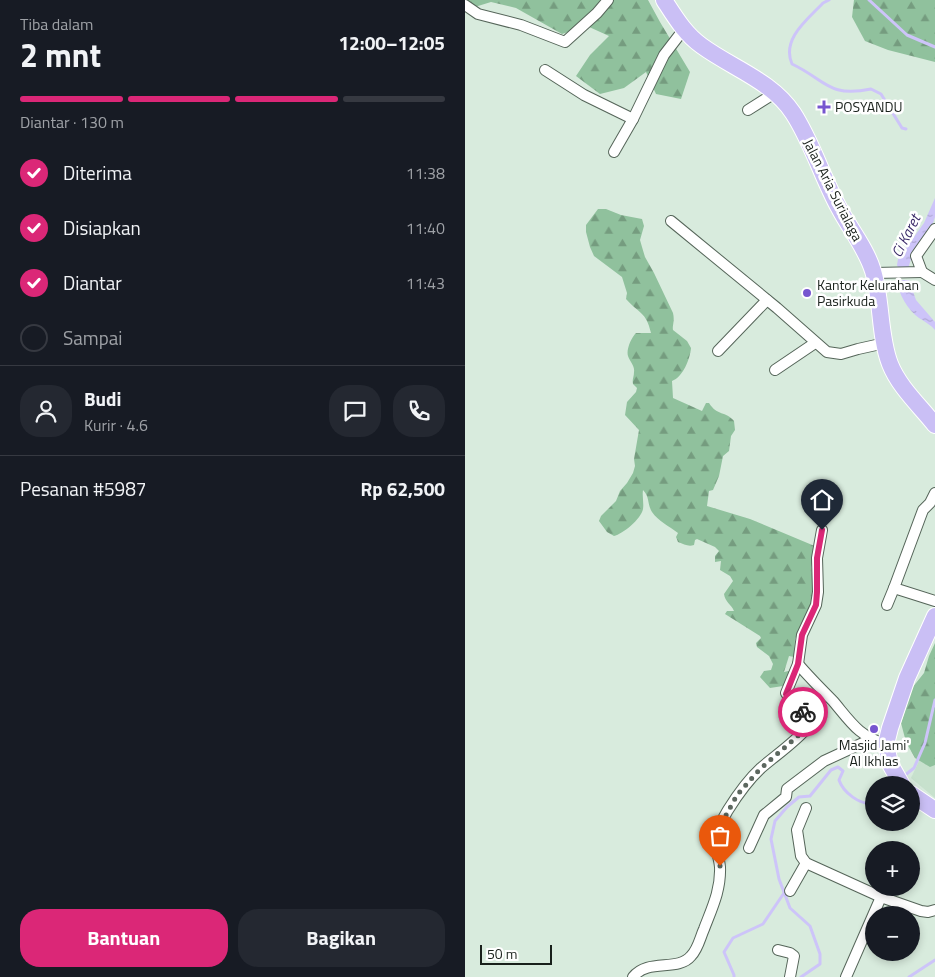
<!DOCTYPE html>
<html lang="id">
<meta charset="utf-8">
<style>
:root{--surface:#171b24;--page:#242831;--text:#f1f3f6;--muted:#9ea1a6;--line:#363941;--accent:#db2777}
body{margin:0;font-family:"Titillium Web",sans-serif;background:var(--page);color:var(--text);height:100vh;display:flex;flex-direction:column;font-size:19px;white-space:nowrap}
*{box-sizing:border-box;margin:0}
p{font-size:16px;color:var(--muted)}
.icon{flex:none;width:28px;height:28px;fill:none;stroke:currentColor;stroke-width:2;stroke-linecap:round;stroke-linejoin:round}
.map{position:relative;flex:1;overflow:hidden}
.panel{display:flex;flex-direction:column;background:var(--surface);width:465px}
.panel>*{flex:none}
.controls{position:absolute;left:400px;top:776px;display:grid;gap:10px}
.controls a{display:grid;place-items:center;width:55px;height:55px;border-radius:50%;background:var(--surface);box-shadow:0 2px 8px #0003;font-size:25px}
.scale{position:absolute;left:15px;bottom:12px;width:72px;box-sizing:border-box;padding-left:5px;border:2px solid #19201b;border-top:0;font-size:14px;line-height:18px;white-space:nowrap;color:#19201b;-webkit-text-stroke:4px #fff;paint-order:stroke}
.pin{position:absolute;display:grid;place-items:center;width:42px;height:42px;color:#fff;margin:-51px -21px;border-radius:50% 50% 50% 0;rotate:-45deg;box-shadow:0 0 5px #0007}
.pin .icon{rotate:45deg}
.courier{position:absolute;display:grid;place-items:center;width:50px;height:50px;margin:-25px;border:4px solid #db2777;border-radius:50%;background:#fff;color:#222;box-shadow:0 1px 6px #0007}
.overview em{font-style:normal;font-weight:700}
.overview div{display:flex;flex-direction:column-reverse}
.overview{display:flex;align-items:center;justify-content:space-between;height:85px;padding:0 20px}
h1{font-size:32px;font-weight:700;line-height:38px}
.bar{display:grid;grid-template-columns:repeat(4,1fr);gap:8px 5px;align-content:center;height:60px;padding:0 20px}
.bar i{height:6px;border-radius:4px;background:var(--line)}
.bar .selected{background:var(--accent)}
.bar p{grid-column:span 4}
.line{display:flex;align-items:center;gap:12px;padding:0 20px;border-top:1px solid var(--line)}
.line div{flex:1}
.round{display:grid;place-items:center;flex:none;width:52px;height:52px;border-radius:20px;background:var(--page)}
ol{padding:0 20px;list-style:none}
li{display:flex;align-items:center;gap:15px;height:55px}
li p{margin-inline-start:auto}
li .icon{padding:5px;border-radius:50%;background:var(--accent);color:#fff;stroke-width:4}
li:last-child{color:var(--muted)}
li i{width:28px;height:28px;border:2px solid var(--line);border-radius:50%}
.cta{display:flex;gap:10px;margin-top:auto;padding:10px 20px}
.cta a{flex:1;height:58px;border-radius:20px;background:var(--accent);color:#fff;font-size:20px;font-weight:700;line-height:58px;text-align:center}
.cta a+a{background:var(--page);color:var(--text)}
main{display:flex;flex:1;min-height:0}
.map>svg:first-child{display:block}
.built{fill:#c7e1cd}
.forest{fill:url(#forest-firs)}
.water{fill:url(#water-ripples)}
.lines{fill:none;stroke-linecap:round;stroke-linejoin:round}
.stream{stroke:#cdc4f9;stroke-width:3}
.street-casing{stroke:#556559;stroke-width:12}
.primary-casing{stroke:#fff;stroke-width:18}
.street{stroke:#fff;stroke-width:10}
.primary{stroke:#cabff5;stroke-width:16}
.done{stroke:#5c675f;stroke-width:5;stroke-dasharray:0 9}
.route{stroke:#db2777;stroke-width:6}
.poi-dot{fill:#7655cf;stroke:#fff;stroke-width:2}
.labels{text-anchor:middle;stroke-width:5;stroke-linejoin:round;paint-order:stroke}
.poi-label{font-size:14px;fill:#19201b;stroke:#fff;text-anchor:start}
.street-label{font-size:14px;fill:#19201b;stroke:#fff}
.water-label{font-size:15px;font-style:italic;fill:#3d2d6a;stroke:#fff}
</style>
<main>
<section class="panel">
<div class="overview"><div><h1>2 mnt</h1><p>Tiba dalam</p></div><em>12:00–12:05</em></div>
<div class="bar"><i class="selected"></i><i class="selected"></i><i class="selected"></i><i></i><p>Diantar · 130 m</p></div>
<ol>
<li><svg class="icon" aria-label="check" viewBox="0 0 24 24"><path d="M5 12l5 5 9-10"/></svg>Diterima<p>11:38</p></li>
<li><svg class="icon" aria-label="check" viewBox="0 0 24 24"><path d="M5 12l5 5 9-10"/></svg>Disiapkan<p>11:40</p></li>
<li><svg class="icon" aria-label="check" viewBox="0 0 24 24"><path d="M5 12l5 5 9-10"/></svg>Diantar<p>11:43</p></li>
<li><i></i>Sampai</li>
</ol>
<div class="line" style="height:90px"><a class="round"><svg class="icon" aria-label="person" viewBox="0 0 24 24"><circle cx="12" cy="8" r="4"/><path d="M4 21q1-7 8-7t8 7"/></svg></a><div><b>Budi</b><p>Kurir · 4.6</p></div><a class="round"><svg class="icon" aria-label="chat" viewBox="0 0 24 24"><path d="M4 5h16v11H9l-5 4z"/></svg></a><a class="round"><svg class="icon" aria-label="phone" viewBox="0 0 24 24"><path d="M5 4h4l2 5-3 2q2 4 5 5l2-3 5 2v4C11 20 4 13 5 4z"/></svg></a></div>
<div class="line" style="height:65px"><div>Pesanan #5987</div><b>Rp 62,500</b></div>
<div class="cta"><a>Bantuan</a><a>Bagikan</a></div>
</section>
<div class="map">
<svg width="470" height="977" viewBox="0 0 470 977">
<defs>
<pattern id="forest-firs" width="22" height="20" patternUnits="userSpaceOnUse" patternTransform="scale(1.25)"><rect width="22" height="20" fill="#90c19d"/><path d="M5 1l3.5 6h-7zM16 11l3.5 6h-7z" fill="#759c7f"/></pattern>
<pattern id="water-ripples" width="26" height="14" patternUnits="userSpaceOnUse" patternTransform="scale(1.25)"><rect width="26" height="14" fill="#cdc4f9"/><path d="M2 4q2-2 4 0t4 0M15 11q2-2 4 0t4 0" fill="none" stroke="#afa8d5"/></pattern>
</defs>
<rect width="100%" height="100%" fill="#d8ebdd"/>
<!-- built -->
<polygon class="built" points="470,727 470,798 446,778"/>
<!-- forest -->
<g class="forest">
<polygon points="0,0 183,0 195,22 225,72 216,99 191,94 181,72 159,88 135,94 111,76 125,55 144,36 122,26 97,34 51,8 26,2 0,10"/>
<polygon points="389,0 470,0 470,62 423,50 400,41 387,17"/>
<path d="M133 209H141L156 215 177 219 179 226 175 240 177 247 180 257 189 273 208 313C210 321 207 326 208 330L222 341 226 348C225 359 218 377 207 381L208 398 237 411 241 403H244C252 416 261 411 269 421L270 430 266 436 264 451 258 456 254 476 248 490 244 491 242 506 285 519 352 547 346 567 349 588 346 605 330 639 329 657 324 656 319 672 324 671 325 675 318 686 305 688 295 677 299 671 306 670 308 664 304 656 292 647 291 643 296 638 295 636 260 614 262 611H269C266 604 260 602 259 594L268 581 265 576 255 570 256 561 250 562V556L254 551 250 547 232 539 230 540 229 545C223 547 219 544 213 542L211 537 213 533C204 526 193 521 187 512 182 504 185 497 178 490 177 496 179 503 178 509 176 519 158 534 149 536L142 532 134 521 136 516 151 501 155 491 162 483 168 473 170 466 169 459 174 430 160 415 162 402 171 392 172 388 168 384C167 379 169 377 169 372 170 366 165 362 163 356 161 350 166 338 171 333H186C181 311 174 314 161 299L162 293 157 277 129 256 125 247 121 232V225Z"/>
<polygon points="470,643 470,765 465,767 450,758 441,742 436,723 447,688 459,673 464,656"/>
</g>
<!-- water -->
<g class="water">
<polygon points="470,198 470,217 468,223 448,252 443,269 434,270 432,265 433,259 459,223"/>
<path d="M432 280H444L451 300 470 322V330C466 325 460 322 454 318 443 310 433 294 432 280Z"/>
</g>
<g class="lines">
<!-- stream -->
<g class="stream">
<path d="M364 0 358 3C343 19 316 39 327 64 361 80 363 98 406 89L416 94 437 128 441 129"/>
<polyline points="404,0 442,35 470,47"/>
<polyline points="439,776 449,768 460,743 470,700"/>
<polyline points="269,977 269,975 259,952 268,938 298,924 319,893"/>
<path d="M336 977 355 964V954L345 926 325 908 314 879 306 839 310 821 322 807 334 797 345 796 366 770 373 767 378 771 374 780C378 792 395 806 409 803"/>
<polyline points="444,977 470,960"/>
</g>
<!-- street casing -->
<g class="street-casing">
<g id="street">
<polyline points="0,5 13,14 56,25 100,42 132,13 143,0"/>
<polyline points="80,70 119,95 168,119"/>
<polyline points="283,110 310,93"/>
<polyline points="149,152 168,119 199,55 219,29"/>
<polyline points="206,221 312,308 362,352 376,354 393,349 420,343"/>
<polyline points="457,272 470,280"/>
<polyline points="409,273 457,272 451,256 470,229"/>
<polyline points="253,351 302,300"/>
<polyline points="310,370 350,343"/>
<polyline points="470,493 465,503 458,510 429,588 470,601"/>
<polyline points="422,605 429,588"/>
<path d="M333 664C344 677 356 689 368 701 385 721 394 737 421 744"/>
<polyline points="341,808 332,830 336,856 341,863 416,897 456,911 463,912 470,910"/>
<polyline points="284,848 299,815 321,797 322,789 359,761 400,742 404,738"/>
<polyline points="325,891 341,863"/>
<polyline points="313,950 325,953 329,956 325,977"/>
<path d="M168 977C183 958 213 972 226 956 233 949 235 938 239 929 247 908 256 890 255 867 254 855 248 846 252 833 254 825 259 817 263 810 273 794 283 780 296 768 311 755 329 743 342 728 344 712 329 706 321 693L333 664 337 635 351 605 353 592 352 558 357 530"/>
<polyline points="381,977 416,897"/>
</g>
</g>
<!-- primary casing -->
<g class="primary-casing">
<g id="primary">
<path d="M199 0C210 17 220 34 237 46 267 68 307 81 328 113 347 142 357 177 374 208 385 229 401 248 408 271 417 300 414 336 425 364 434 387 455 406 470 425"/>
<polyline points="437,785 425,764 421,744 425,728 442,678 470,616"/>
<polyline points="446,794 470,810"/>
</g>
</g>
<!-- street -->
<use href="#street" class="street"/>
<!-- primary -->
<use href="#primary" class="primary"/>
</g>
<g class="lines">
<!-- done -->
<polyline class="done" points="255,866 250,848 252,832 272,795 295,769 342,728 343,722 338,712"/>
<!-- route -->
<polyline class="route" points="338,712 321,694 333,664 337,635 351,605 352,592 352,558 357,530"/>
</g>
<!-- markers -->
<g class="poi-dot">
<path d="M356.5 99.5h5v5h5v5h-5v5h-5v-5h-5v-5h5z"/>
<circle cx="342" cy="293" r="5"/>
<circle cx="409" cy="729" r="5"/>
</g>
<g class="labels">
<!-- poi labels -->
<g class="poi-label">
<text x="370" y="112">POSYANDU</text>
<text x="352" y="290">Kantor Kelurahan<tspan x="352" dy="16">Pasirkuda</tspan></text>
<text x="409" y="750" text-anchor="middle">Masjid Jami'<tspan x="409" dy="16">Al Ikhlas</tspan></text>
</g>
<!-- street labels -->
<g class="street-label">
<text transform="translate(368 190) rotate(63)" y="5">Jalan Aria Surialaga</text>
</g>
<!-- water labels -->
<g class="water-label">
<text transform="translate(441 236) rotate(-63)" y="5">Ci Karet</text>
</g>
</g>
</svg>
<div class="controls">
<a><svg class="icon" aria-label="layers" viewBox="0 0 24 24"><path d="M12 4l9 5-9 5-9-5zM3 14l9 5 9-5"/></svg></a>
<a>+</a>
<a>−</a>
</div>
<div class="scale">50 m</div>
<div class="pin" style="left:255px;top:866px;background:#ea580c"><svg class="icon" aria-label="bag" viewBox="0 0 24 24"><path d="M5 8h14l-1 12H6zM9 8a3 3 0 0 1 6 0"/></svg></div>
<div class="pin" style="left:357px;top:530px;background:#1f2937"><svg class="icon" aria-label="home" viewBox="0 0 24 24"><path d="M3 11l9-7 9 7M6 9v11h12V9"/></svg></div>
<div class="courier" style="left:338px;top:712px"><svg class="icon" aria-label="bike" viewBox="0 0 24 24"><circle cx="6" cy="16" r="4"/><circle cx="18" cy="16" r="4"/><path d="M6 16l4-8h5l3 8M10 8l3 8H6M13 5h3"/></svg></div>
</div>
</main>
